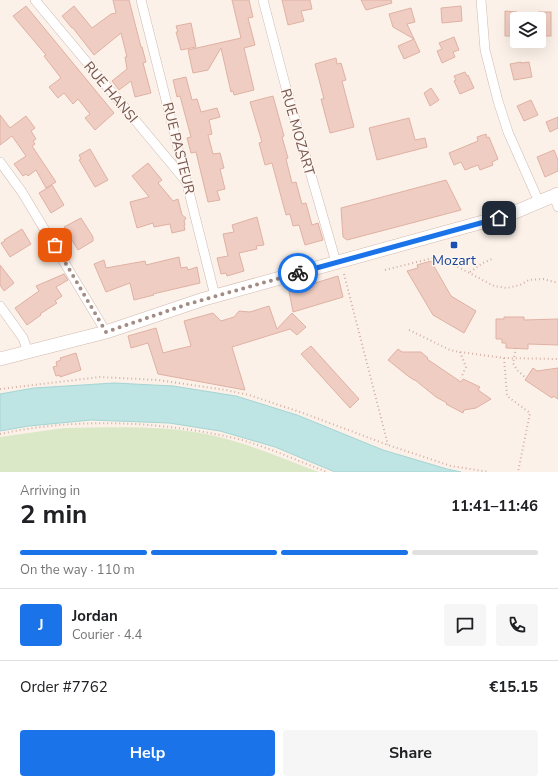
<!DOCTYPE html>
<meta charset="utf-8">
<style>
:root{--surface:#fff;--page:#f6f6f6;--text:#202124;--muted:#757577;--line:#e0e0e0;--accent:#1a73e8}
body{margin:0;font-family:"Nunito Sans",sans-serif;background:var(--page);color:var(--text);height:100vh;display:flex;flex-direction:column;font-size:15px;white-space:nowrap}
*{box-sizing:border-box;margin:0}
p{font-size:13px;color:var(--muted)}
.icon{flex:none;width:22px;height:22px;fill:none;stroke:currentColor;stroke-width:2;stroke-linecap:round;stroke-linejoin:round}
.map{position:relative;height:472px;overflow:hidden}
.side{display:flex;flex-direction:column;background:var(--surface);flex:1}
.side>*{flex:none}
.tools{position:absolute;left:510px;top:12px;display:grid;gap:8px}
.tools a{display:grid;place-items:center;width:36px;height:36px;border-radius:4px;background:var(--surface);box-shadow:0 4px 16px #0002;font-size:20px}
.pin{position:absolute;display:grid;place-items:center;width:34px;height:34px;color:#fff;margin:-17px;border-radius:8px;box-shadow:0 2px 6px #0006}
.courier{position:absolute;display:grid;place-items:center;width:40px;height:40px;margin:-20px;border:3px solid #1a73e8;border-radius:50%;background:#fff;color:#222;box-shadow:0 1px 5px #0007}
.overview em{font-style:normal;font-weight:700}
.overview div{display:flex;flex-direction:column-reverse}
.overview{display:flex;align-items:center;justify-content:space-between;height:68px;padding:0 20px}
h1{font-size:26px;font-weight:700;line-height:30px}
.bar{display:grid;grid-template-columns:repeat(4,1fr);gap:6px 4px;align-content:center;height:48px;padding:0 20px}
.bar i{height:5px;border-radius:3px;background:var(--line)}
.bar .selected{background:var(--accent)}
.bar p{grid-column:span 4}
.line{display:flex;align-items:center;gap:10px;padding:0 20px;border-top:1px solid var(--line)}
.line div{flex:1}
.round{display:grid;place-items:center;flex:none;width:42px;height:42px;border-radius:4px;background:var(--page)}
.action{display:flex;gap:8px;margin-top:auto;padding:8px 20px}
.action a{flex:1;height:46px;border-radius:4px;background:var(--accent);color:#fff;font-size:16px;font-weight:700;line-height:46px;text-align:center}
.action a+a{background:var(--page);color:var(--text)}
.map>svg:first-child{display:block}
.green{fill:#dae8c7}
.water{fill:#bee4e3;stroke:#a5d5d5}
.building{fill:#efcdc2;stroke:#e0b1a3}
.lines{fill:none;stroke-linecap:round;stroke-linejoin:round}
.minor-casing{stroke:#cebab2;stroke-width:10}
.secondary-casing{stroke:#d1b9af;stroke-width:14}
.path{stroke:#d4b0a5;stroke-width:2;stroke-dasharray:1 3;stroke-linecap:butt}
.minor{stroke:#fff;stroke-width:9}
.secondary{stroke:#fff;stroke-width:13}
.done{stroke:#a38c84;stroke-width:4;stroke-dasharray:0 7.2}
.route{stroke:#1a73e8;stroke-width:5}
.transit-dot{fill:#1a4fb4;stroke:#fef5ef;stroke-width:1.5}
.labels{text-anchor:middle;stroke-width:3;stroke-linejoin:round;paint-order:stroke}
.street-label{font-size:14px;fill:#74554e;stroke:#fef5ef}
.transit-label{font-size:14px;fill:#164399;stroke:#fef5ef}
</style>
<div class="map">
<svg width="558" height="472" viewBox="0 0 558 472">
<rect width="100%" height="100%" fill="#fbf1e8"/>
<!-- green -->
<path class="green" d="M64 428C107 428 151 425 194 432 236 438 279 457 319 472H0V437Z"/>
<!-- water -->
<polygon class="water" points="114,383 173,386 236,396 297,415 383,450 447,469 461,472 335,472 275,447 220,431 169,423 91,420 29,426 0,431 0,394 34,388"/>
<!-- building -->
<g class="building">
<polygon points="113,0 129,0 141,47 142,47 146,62 143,63 151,93 135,97 131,81 119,90 112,81 127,69 125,57 127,57 121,33 94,55 73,28 72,28 62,16 74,6 92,28 111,14 116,13"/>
<polygon points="232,0 249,0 253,17 248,18 255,45 244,48 254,90 234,95 233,91 231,92 221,48 208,70 193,73 188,50 241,38"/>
<polygon points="282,0 310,0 312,9 301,11 304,21 288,25"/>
<polygon points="361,0 391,0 392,3 366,10"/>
<polygon points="26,6 114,113 95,130 85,118 90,114 78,99 73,104 64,93 58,98 49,87 61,78 44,56 46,55 13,16"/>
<polygon points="461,6 462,21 442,23 441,8"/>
<polygon points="411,8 415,22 407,24 414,39 393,27 389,14"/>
<polygon points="505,11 517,12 517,36 505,36"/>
<rect x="539" y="12" width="12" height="24"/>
<polygon points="191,23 196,47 181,50 176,32 178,32 176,26"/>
<polygon points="454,37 459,50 453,52 455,57 442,63 437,51 442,49 439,43"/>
<polygon points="414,39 420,52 404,59 398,46"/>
<polygon points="336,58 337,64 341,63 346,80 342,81 354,127 330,133 321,99 324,99 315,64"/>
<polygon points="521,62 521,63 529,62 532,77 514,80 510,64"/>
<polygon points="465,72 467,76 468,75 474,88 460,94 454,81 456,80 454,76"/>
<polygon points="186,77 192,100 197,99 201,112 217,108 220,117 209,120 212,134 208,135 213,154 220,153 224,168 220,169 225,189 217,191 220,200 208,202 196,152 191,153 187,138 191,137 180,96 177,97 173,80"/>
<polygon points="431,88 439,100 430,106 424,93"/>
<polygon points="273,96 284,136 282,137 288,158 286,159 292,183 296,182 302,204 306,203 312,225 318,223 323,240 305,245 299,225 293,226 290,214 286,215 272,163 265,165 259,143 262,142 250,102"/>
<polygon points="531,100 538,115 524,121 517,106"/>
<polygon points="0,115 10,128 26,116 35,128 31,131 36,139 33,141 35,144 32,146 56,182 46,188 36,170 28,176 26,174 23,176 14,164 26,156 12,136 0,145"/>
<polygon points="558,117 558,128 550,132 546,122"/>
<polygon points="409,118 415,140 425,138 427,147 377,160 369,128"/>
<polygon points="486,134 487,138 489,137 498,159 492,162 493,165 480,170 478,165 465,170 461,162 454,165 449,153 478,141 477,137"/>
<polygon points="90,149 108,180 95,187 79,160 81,159 79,155"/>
<polygon points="554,150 558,160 558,171 545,177 537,157"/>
<polygon points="148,163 162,180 158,183 173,201 178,199 182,215 186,218 184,221 185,225 184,225 185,230 172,233 170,224 154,227 153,223 137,228 130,202 149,197 132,176"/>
<polygon points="446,180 461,210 347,240 343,237 341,208"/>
<polygon points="52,185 64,205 51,213 39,193"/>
<polygon points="257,217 264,245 256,246 257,249 239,253 244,271 227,276 226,273 221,274 217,258 228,256 223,234 234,232 232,225"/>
<polygon points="81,218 93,237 93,241 78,250 64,227"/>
<polygon points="22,229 31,244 10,257 1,243 5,241 4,240"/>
<polygon points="179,257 181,268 187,267 188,270 197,267 200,283 153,294 154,295 134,300 130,283 106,292 94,264 104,260 106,268 145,261 146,265"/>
<polygon points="431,261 451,296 476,311 464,333 433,315 407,271 418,268 417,265"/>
<polygon points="0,265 14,283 4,291 0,285"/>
<polygon points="64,274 68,280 56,287 62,296 55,301 57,303 40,314 41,315 27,325 15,308 39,291 36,286"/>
<polygon points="338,276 343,297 293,312 289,291"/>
<polygon points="269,306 277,329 292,313 306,327 297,335 290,329 232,347 245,390 158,374 148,343 131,348 128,336 156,328 163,353 174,350 191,346 184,321 213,313 221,321 234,317 239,311 250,312"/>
<polygon points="504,317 524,317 524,320 558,319 558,345 528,344 528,349 506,348 506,343 502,343 502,339 496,339 496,319 504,319"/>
<polygon points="311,346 359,399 350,408 301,354"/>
<polygon points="398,349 402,352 421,352 428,358 427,359 461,382 463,379 480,387 478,390 491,399 476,408 464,410 463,413 446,404 447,403 436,397 415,380 414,380 408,376 388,360"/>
<polygon points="76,353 81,370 60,377 60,375 56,376 53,367 57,366 56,362 61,360 60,358"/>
<polygon points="533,368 537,371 558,368 558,399 553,396 552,398 525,380"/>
</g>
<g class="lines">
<!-- minor casing -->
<g class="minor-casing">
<g id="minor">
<polyline points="35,0 185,180"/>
<polyline points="141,0 215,296"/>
<polyline points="263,0 286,88 336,262"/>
<polyline points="481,0 485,50 498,101 508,132 539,202"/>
<polyline points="0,162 22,192 106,332"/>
<polyline points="554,196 558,207"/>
<polyline points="0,306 23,338 28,352"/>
</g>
</g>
<!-- secondary casing -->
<g class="secondary-casing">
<polyline id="secondary" points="0,359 106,332 204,299 508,215 558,194"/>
</g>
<!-- path -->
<g class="path">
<polyline points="385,270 433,258 443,259 494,286 507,288 520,285 529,280 543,279 558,283"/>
<polyline points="470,272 483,263 494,258"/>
<polyline points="344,274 388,445"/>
<polyline points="409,330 450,350 460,352 504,358 558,359"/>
<polyline points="516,348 513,363 517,370 526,378"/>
<polyline points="460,352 466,367 461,378"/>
<polyline points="504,358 507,396 530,413 518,472"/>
<polyline points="0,389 100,377 158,380 226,390 249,395 303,413 388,445 451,466 489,472"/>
<path d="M0 434C78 417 161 421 238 439 268 447 298 461 327 472"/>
</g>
<!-- minor -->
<use href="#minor" class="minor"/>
<!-- secondary -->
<use href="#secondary" class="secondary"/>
</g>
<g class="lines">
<!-- done -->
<polyline class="done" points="55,245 106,332 188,304 298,273"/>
<!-- route -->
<polyline class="route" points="298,273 499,218"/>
</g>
<!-- markers -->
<rect class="transit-dot" x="450" y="241" width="8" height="8" rx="2"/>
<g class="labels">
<!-- street labels -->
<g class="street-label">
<text transform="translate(111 92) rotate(50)" y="5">RUE HANSI</text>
<text transform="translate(298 132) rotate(74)" y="5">RUE MOZART</text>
<text transform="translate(179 148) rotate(76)" y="5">RUE PASTEUR</text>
</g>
<!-- transit labels -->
<g class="transit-label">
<text x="454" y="265">Mozart</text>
</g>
</g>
</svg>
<div class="tools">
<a><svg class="icon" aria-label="layers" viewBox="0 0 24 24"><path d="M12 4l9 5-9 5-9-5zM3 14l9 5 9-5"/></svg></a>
</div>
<div class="pin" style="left:55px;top:245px;background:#ea580c"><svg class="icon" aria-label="bag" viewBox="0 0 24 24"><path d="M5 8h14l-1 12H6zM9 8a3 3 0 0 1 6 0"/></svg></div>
<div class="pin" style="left:499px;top:218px;background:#1f2937"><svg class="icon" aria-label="home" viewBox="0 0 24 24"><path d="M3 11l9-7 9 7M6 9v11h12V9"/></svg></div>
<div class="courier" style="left:298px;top:273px"><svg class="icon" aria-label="bike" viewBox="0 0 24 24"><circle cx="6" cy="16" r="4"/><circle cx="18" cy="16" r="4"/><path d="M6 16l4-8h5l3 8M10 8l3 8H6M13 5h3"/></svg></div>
</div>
<section class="side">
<div class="overview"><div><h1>2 min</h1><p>Arriving in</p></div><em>11:41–11:46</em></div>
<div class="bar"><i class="selected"></i><i class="selected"></i><i class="selected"></i><i></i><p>On the way · 110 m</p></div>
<div class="line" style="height:72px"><b class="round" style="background:var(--accent);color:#fff">J</b><div><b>Jordan</b><p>Courier · 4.4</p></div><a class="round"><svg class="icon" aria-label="chat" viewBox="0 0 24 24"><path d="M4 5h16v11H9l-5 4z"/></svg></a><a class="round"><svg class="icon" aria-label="phone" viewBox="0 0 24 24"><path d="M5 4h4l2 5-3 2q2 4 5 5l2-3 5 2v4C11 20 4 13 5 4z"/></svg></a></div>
<div class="line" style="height:52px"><div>Order #7762</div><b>€15.15</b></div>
<div class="action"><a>Help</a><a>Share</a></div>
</section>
